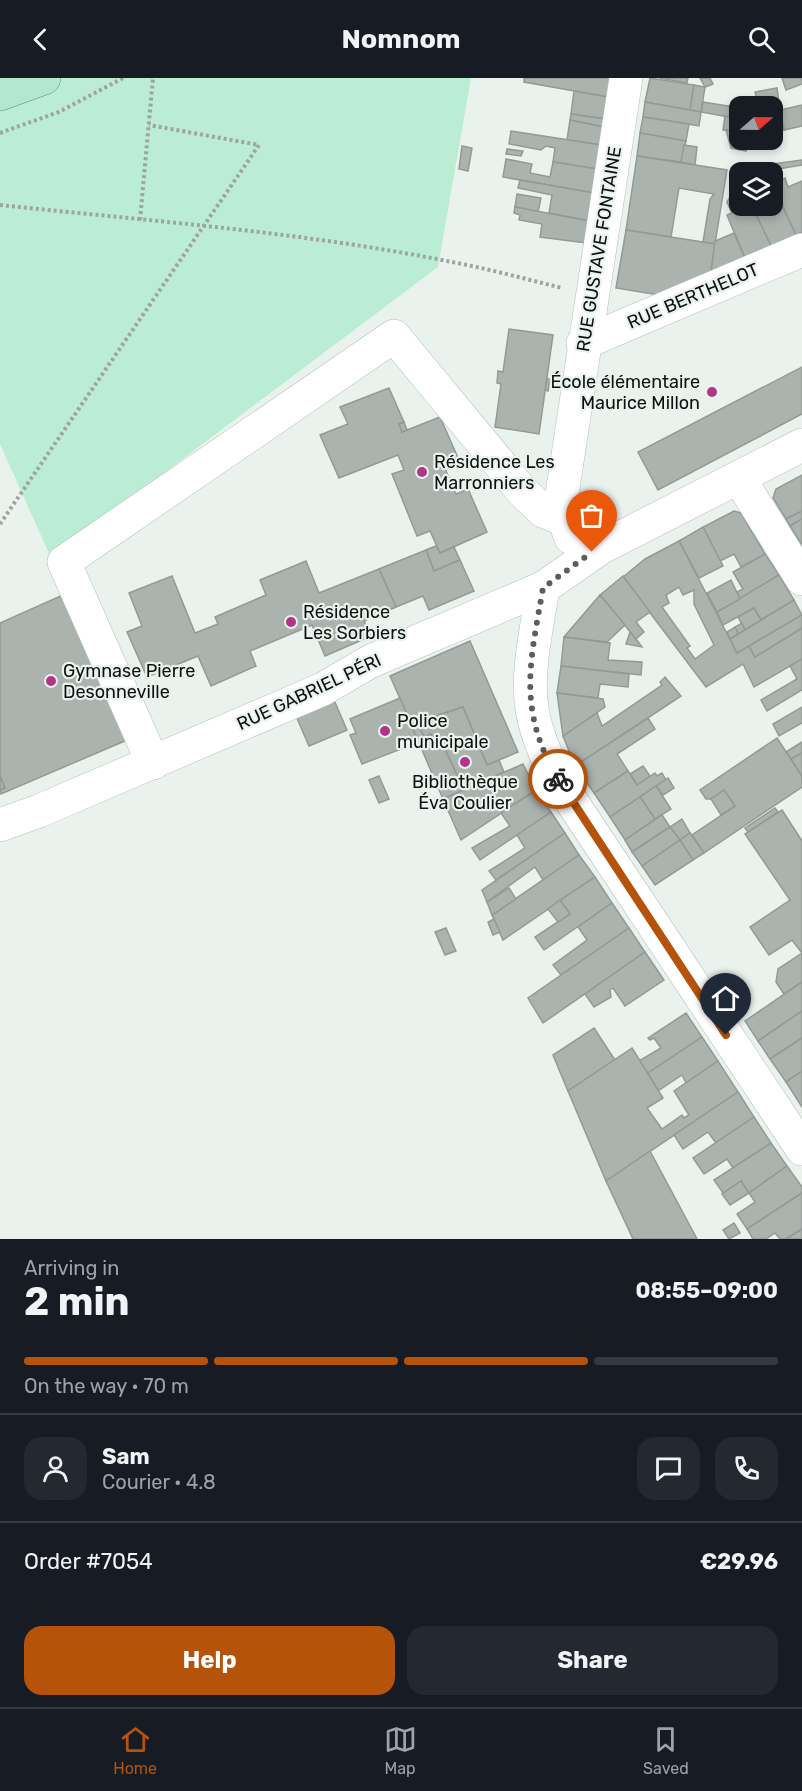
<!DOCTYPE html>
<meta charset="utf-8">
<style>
:root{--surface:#171b24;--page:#242831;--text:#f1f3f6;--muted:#9ea1a6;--line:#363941;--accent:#b45309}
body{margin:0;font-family:Rubik,sans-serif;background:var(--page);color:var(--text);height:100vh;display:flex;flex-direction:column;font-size:22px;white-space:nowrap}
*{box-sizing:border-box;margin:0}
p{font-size:20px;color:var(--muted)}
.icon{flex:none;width:33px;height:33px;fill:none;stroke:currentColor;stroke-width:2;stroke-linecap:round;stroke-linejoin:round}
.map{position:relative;height:1161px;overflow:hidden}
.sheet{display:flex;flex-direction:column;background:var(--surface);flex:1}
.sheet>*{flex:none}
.needle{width:39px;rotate:70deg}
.tools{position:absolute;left:729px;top:18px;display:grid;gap:12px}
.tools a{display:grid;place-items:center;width:54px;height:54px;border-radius:12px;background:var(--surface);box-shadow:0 3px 9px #0003;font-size:30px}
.pin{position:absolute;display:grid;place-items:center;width:51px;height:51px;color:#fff;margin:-62px -26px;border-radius:50% 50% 50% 0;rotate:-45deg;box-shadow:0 0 6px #0007}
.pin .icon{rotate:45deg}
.courier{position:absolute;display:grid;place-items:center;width:60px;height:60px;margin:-30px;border:4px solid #b45309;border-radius:50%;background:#fff;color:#222;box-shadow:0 2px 8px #0007}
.head em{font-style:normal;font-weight:700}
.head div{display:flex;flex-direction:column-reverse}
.head{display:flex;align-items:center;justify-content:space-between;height:102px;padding:0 24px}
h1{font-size:39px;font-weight:700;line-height:45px}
.bar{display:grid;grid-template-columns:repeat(4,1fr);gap:9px 6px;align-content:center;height:72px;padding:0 24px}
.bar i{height:8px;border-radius:4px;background:var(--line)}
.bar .current{background:var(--accent)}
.bar p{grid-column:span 4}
.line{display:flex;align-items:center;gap:15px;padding:0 24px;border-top:2px solid var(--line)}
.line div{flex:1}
.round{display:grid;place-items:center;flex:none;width:63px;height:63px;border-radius:18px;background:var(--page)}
.cta{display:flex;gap:12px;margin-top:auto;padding:12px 24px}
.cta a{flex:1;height:69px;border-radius:18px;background:var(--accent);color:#fff;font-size:24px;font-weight:700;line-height:69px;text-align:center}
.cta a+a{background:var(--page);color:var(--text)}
header{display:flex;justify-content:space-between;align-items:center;height:78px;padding:0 24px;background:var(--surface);font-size:27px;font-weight:700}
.menu{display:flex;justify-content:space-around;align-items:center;height:84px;border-top:2px solid var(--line);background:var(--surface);font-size:16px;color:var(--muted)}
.menu a{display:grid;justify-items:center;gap:3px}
.menu .current{color:var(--accent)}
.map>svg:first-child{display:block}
.green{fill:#bbedd4}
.building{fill:#abb3af;stroke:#939a96;stroke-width:1.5;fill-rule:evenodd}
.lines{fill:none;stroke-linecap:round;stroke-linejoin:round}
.minor-casing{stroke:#b6beba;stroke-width:34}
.major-casing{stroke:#599178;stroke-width:34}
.path{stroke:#9ea4a0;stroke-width:4;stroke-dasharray:3 3;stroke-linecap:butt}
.minor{stroke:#fff;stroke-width:33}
.major{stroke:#b4e7d0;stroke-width:33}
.done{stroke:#5a5f5c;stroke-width:6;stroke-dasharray:0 10.8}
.route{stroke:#b45309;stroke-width:8}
.poi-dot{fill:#b13688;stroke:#eaf2ee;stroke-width:2}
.labels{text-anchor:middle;stroke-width:4.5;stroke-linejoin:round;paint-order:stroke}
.street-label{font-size:18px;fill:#0d100e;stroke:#eaf2ee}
.poi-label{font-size:18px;fill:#0d100e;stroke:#eaf2ee;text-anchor:start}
</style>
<header><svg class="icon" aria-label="back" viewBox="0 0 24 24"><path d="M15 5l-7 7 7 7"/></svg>Nomnom<svg class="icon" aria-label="search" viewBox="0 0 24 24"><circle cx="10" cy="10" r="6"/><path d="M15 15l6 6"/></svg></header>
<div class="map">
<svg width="802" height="1161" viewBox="0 0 802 1161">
<rect width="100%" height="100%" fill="#eaf2ee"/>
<!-- green -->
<polygon class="green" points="0,0 471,0 438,189 51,480 0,366"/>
<!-- building -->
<g class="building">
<polygon points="524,0 611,0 608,19 524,4"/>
<polygon points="650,0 694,7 690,32 645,24"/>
<polygon points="660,0 688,0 687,5"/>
<polygon points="700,0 710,0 713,6 705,9"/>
<polygon points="782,0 802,0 802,6 786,12"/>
<polygon points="694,7 705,9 701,34 690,32"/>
<polygon points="777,10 780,32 772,33 772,28 759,28 755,14"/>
<polygon points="574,13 608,19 605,41 571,36"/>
<polygon points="757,22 759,28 747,28 746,25"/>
<polygon points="645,24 701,34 699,48 643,39"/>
<polygon points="703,24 740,30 740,41 701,34"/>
<polygon points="802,27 802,48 784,52 780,32"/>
<polygon points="780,32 784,52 772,55 772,33"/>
<polygon points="571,36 605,41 604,49 570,42"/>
<polygon points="725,38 739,41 740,54 723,52"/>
<polygon points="643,39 689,46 686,63 640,55"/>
<polygon points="570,42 604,49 601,67 567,62"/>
<polygon points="726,52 740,54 740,62 743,62 746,73 731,70"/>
<polygon points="511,53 601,67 598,91 553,84 555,70 546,68 541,72 509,66"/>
<polygon points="640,55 686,63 681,84 637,78"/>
<polygon points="684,67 697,69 695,87 681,84"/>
<polygon points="462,68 472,70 468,93 459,91"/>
<polygon points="507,71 523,73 521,78 506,76"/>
<polygon points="637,78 727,92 715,166 703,164 710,121 714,116 679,110 671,159 626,152"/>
<polygon points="506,81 532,86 530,95 550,99 553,84 598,91 594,115 503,99"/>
<polygon points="802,82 802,87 772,92 777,104 785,100 788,109 802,103 802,154 796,157 772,106 772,94 767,94 764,87"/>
<polygon points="764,87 767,94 754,94 751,89"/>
<polygon points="739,98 740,100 740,124 730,102"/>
<polygon points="520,102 594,115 590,143 549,135 552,117 518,110"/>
<polygon points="772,106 796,157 771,168 752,128 772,128"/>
<polygon points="736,115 742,130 732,135 727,124 731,117"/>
<polygon points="517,116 541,120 538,134 515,129"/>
<polygon points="741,128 752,128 771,168 745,180 727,137 742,130"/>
<polygon points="515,129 590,143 586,165 540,159 542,146 519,142 520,137 514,135"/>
<polygon points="626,152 715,166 711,195 659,217 616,210"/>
<polygon points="734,155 745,180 711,195 715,163"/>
<polygon points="509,251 553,257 539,356 495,349 501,306 497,305 498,293 503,294"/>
<polygon points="802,289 802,336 658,412 638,374"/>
<polygon points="547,301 550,301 548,313 545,312"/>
<polygon points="389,310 404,344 399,346 402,354 440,339 459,382 444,388 456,416 468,411 487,454 440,475 430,453 417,458 392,396 404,392 398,377 339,400 320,357 348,346 340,329"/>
<polygon points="404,344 407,352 402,354 399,346"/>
<polygon points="802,397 802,433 786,441 773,420 776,411"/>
<polygon points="734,433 741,435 765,476 741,489 734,476 720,483 703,449"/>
<polygon points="802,433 802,441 790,448 786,441"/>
<polygon points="802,441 802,467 790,448"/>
<polygon points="703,449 723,488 699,500 679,463"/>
<path d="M679 463 737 575 749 568 755 579 802 550V581L754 609 743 586 706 609 623 499 645 481ZM679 509 683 517 694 512V526L714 567 695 581 687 570 690 568 662 529 669 525 666 517Z"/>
<polygon points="436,468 440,475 454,469 460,482 434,493 426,472"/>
<polygon points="426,472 434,493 460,482 474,513 429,532 423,518 396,529 379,491"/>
<polygon points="765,476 779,497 740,521 737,514 743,511 733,494"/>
<polygon points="306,483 319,515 379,491 396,529 364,543 371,558 325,578 312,547 250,573 256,588 211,608 198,578 147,599 127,554 142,548 129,515 172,498 195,555 218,546 215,539 266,517 260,502"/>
<polygon points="779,497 794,522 761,542 754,530 723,547 717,534"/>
<polygon points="623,498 650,534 636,544 644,554 636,561 600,517"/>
<polygon points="731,502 740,521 717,534 707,515"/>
<polygon points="65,516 127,662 1,716 0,712 5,710 0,698 0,545"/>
<polygon points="600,517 625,547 607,564 564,559"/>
<polygon points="794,522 802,537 737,575 730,561"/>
<polygon points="754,530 761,542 745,552 738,539"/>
<polygon points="802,537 802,550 755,579 749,568"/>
<polygon points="742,545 745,552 738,556 735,549"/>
<polygon points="735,549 738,556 730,561 727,554"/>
<polygon points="630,554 636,561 642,569 626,566"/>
<polygon points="564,559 610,565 608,582 642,584 641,597 561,588"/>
<polygon points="470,563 518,674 487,687 463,629 418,644 416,639 409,641 390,598"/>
<polygon points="802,581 802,612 767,633 761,622 797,601 790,588"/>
<polygon points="561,588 629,596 628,609 600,606 598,620 557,615"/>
<polygon points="665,599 681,618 575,688 563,658 597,635 602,648 662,607 660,604"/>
<polygon points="557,615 603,621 605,629 563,658"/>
<polygon points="400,620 419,664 362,686 350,657 356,655 350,641"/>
<polygon points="334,622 347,652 309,668 296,638"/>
<polygon points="463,629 487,687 499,682 504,694 464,712 443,667 437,670 431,656 424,659 419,648 413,651 409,641 416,639 418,644"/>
<polygon points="802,629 802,645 779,658 773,646"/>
<polygon points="648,640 655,651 617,676 628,693 594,715 575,688"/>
<polygon points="419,648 424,659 431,656 437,670 443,667 464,712 443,721 413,651"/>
<polygon points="777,660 802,698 802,709 704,775 692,757 735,728 724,712 711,721 706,721 700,712"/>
<polygon points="802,664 802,675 791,681 786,674"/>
<polygon points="802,675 802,698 791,681"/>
<polygon points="523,686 536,712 461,762 443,721"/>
<polygon points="643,688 650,698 637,707 630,696"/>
<polygon points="628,693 637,707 655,695 657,698 662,695 666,702 610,739 594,715"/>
<polygon points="0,698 5,710 0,712"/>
<polygon points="379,698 389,721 379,725 369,702"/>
<polygon points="668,700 674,710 663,717 656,708"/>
<polygon points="656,708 671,731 655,741 640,719"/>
<polygon points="536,712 551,734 480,782 472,770 510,748 501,735"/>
<polygon points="724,712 735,728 721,737 711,721"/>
<polygon points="640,719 655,741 625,762 610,739"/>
<polygon points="775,730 778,734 748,754 745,750"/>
<polygon points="782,732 802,763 802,904 784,916 776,904 778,891 802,875 792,862 769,877 750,849 790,822 745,756"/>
<polygon points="551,734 565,755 496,802 489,793 525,770 517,757"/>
<polygon points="662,737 670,749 632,774 625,762"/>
<polygon points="682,741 690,755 680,762 670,749"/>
<polygon points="670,749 680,762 642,788 632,774"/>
<polygon points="565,755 579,777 543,802 535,789 487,824 482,812"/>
<polygon points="690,755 704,775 693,782 680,762"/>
<polygon points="680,762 693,782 655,807 642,788"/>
<polygon points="579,777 595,799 503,862 492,837"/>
<polygon points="595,799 612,825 544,872 535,859 570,836 560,822"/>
<polygon points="509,810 516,821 492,837 487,824"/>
<polygon points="560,822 570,836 558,844 548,831"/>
<polygon points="612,825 629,850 561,897 553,887 587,862 578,849"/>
<polygon points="494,841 500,854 493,857 488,844"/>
<polygon points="446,850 456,873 445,877 435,854"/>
<polygon points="629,850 645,874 543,945 528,920"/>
<polygon points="645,874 664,902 625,928 613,910 610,912 611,919 594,929 585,916"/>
<polygon points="802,904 802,933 758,963 745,943"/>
<polygon points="802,933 802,960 770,981 758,963"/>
<polygon points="686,935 702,959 648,995 639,983 661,970 654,960 650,962 648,960"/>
<polygon points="594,950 615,982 568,1013 553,977"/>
<polygon points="702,959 718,983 686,1005 682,997 658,1013 648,995"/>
<polygon points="802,960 802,993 786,1004 770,981"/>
<polygon points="632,970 663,1020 647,1030 662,1051 682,1037 684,1040 689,1037 674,1013 718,983 738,1014 606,1103 568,1013"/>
<polygon points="802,993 802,1029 786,1004"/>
<polygon points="738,1014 754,1039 716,1065 708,1054 683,1071 674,1057"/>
<polygon points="754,1039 771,1065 733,1090 727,1081 704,1096 693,1080"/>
<polygon points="771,1065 787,1088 749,1115 741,1103 723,1115 714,1102"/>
<polygon points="650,1073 697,1161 633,1161 606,1103"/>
<polygon points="787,1088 802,1109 802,1115 747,1151 737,1136 755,1124 749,1115"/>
<polygon points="741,1103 749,1115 730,1127 722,1116"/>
<polygon points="802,1115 802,1151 786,1161 780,1161 775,1155 766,1161 753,1161 747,1151"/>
<polygon points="734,1145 740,1155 729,1161 723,1152"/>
<polygon points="802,1151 802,1161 786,1161"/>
</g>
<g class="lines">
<!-- minor casing -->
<g class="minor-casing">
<g id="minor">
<polyline points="583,265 802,172"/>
<polyline points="739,400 802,501"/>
<polyline points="571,460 564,441 562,416 626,0"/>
<path d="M543 510C528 602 517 631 566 715L802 1071"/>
<polyline points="153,685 64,484 394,258 523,414 543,433 564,441"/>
<polyline points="0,747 39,733 323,611 371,583 543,510 602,469 802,367"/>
</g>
</g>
<!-- major casing -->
<g class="major-casing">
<polyline id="major" points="0,16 44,0"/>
</g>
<!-- path -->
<g class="path">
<polyline points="0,55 59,34 123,0"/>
<path d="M0 127C150 143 303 154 452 184 489 191 526 201 562 210"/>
<polyline points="140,142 153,0"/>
<polyline points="0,446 259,67 149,47"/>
</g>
<!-- minor -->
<use href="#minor" class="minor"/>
<!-- major -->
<use href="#major" class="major"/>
</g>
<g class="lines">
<!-- done -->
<path class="done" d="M558 701C517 631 530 585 543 510L592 474"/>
<!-- route -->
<polyline class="route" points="558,701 726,957"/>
</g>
<!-- markers -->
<g class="poi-dot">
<circle cx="712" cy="314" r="6"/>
<circle cx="422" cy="394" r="6"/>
<circle cx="291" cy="544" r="6"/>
<circle cx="51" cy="603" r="6"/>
<circle cx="385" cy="653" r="6"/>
<circle cx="465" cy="684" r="6"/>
</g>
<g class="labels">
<!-- street labels -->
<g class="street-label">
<text transform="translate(599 171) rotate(-81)" y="6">RUE GUSTAVE FONTAINE</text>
<text transform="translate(693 218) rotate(-23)" y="6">RUE BERTHELOT</text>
<text transform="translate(309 614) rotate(-25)" y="6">RUE GABRIEL PÉRI</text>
</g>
<!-- poi labels -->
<g class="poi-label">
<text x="700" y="310" text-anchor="end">École élémentaire<tspan x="700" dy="21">Maurice Millon</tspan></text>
<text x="434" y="390">Résidence Les<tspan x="434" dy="21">Marronniers</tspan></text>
<text x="303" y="540">Résidence<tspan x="303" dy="21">Les Sorbiers</tspan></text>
<text x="63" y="599">Gymnase Pierre<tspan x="63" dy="21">Desonneville</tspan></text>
<text x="397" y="649">Police<tspan x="397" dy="21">municipale</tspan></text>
<text x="465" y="710" text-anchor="middle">Bibliothèque<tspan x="465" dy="21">Éva Coulier</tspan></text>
</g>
</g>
</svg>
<div class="tools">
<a><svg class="needle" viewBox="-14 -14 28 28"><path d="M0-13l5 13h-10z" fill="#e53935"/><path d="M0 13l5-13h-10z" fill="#9ea1a6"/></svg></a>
<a><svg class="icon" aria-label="layers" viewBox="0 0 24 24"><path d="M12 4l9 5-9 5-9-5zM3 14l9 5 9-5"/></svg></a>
</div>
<div class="pin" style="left:592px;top:474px;background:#ea580c"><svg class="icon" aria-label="bag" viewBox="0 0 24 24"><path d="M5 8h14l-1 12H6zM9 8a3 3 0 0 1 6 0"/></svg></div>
<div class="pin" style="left:726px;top:957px;background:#1f2937"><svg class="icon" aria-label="home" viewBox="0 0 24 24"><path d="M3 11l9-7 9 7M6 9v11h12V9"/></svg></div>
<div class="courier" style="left:558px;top:701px"><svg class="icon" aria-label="bike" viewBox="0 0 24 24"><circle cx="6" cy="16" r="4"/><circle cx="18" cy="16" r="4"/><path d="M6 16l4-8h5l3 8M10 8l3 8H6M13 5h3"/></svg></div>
</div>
<section class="sheet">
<div class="head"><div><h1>2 min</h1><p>Arriving in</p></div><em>08:55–09:00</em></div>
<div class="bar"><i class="current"></i><i class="current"></i><i class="current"></i><i></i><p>On the way · 70 m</p></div>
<div class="line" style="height:108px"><a class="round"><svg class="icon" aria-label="person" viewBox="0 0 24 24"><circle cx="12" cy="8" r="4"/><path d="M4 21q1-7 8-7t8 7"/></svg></a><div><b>Sam</b><p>Courier · 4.8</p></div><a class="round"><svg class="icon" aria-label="chat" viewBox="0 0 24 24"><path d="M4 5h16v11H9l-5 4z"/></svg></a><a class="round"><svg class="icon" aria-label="phone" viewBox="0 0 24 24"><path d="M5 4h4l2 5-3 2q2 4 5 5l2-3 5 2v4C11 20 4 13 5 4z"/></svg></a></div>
<div class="line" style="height:78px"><div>Order #7054</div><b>€29.96</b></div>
<div class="cta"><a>Help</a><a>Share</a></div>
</section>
<nav class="menu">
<a class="current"><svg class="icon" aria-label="home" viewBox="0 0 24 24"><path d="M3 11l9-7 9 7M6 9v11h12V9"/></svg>Home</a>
<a><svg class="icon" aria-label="map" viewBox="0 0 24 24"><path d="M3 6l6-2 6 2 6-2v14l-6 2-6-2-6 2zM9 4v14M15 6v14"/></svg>Map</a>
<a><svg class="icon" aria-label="saved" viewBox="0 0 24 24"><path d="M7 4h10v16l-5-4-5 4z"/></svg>Saved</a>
</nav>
